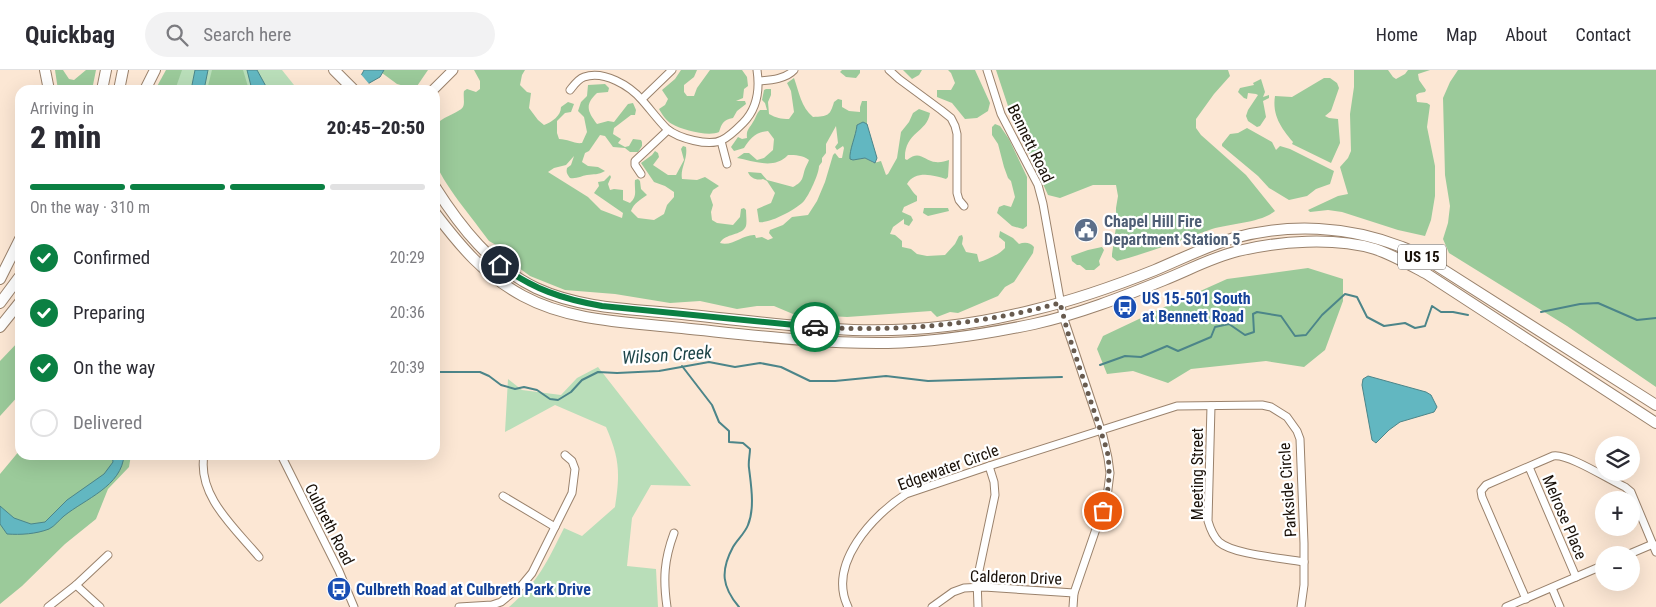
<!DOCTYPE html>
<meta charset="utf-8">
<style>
:root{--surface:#fff;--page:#f2f2f3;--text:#2b2b33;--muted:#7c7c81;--line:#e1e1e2;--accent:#0b8043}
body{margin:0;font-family:"Roboto Condensed",sans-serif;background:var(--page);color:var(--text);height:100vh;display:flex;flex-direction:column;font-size:19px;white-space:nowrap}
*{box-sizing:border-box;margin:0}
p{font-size:16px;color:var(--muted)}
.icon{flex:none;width:28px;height:28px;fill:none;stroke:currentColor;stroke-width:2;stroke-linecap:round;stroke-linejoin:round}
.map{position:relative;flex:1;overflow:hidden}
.details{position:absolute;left:15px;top:15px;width:425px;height:375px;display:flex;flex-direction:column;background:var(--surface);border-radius:15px;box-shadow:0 5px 20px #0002}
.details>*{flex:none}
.tools{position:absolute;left:1595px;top:366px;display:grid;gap:10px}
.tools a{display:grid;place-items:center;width:45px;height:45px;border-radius:50%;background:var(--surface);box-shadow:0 5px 20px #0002;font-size:25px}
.pin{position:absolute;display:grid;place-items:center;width:42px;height:42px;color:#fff;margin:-21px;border:2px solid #fff;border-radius:50%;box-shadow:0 1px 5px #0007}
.courier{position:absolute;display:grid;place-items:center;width:50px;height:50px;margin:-25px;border:4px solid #0b8043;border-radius:50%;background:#fff;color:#222;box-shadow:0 1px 6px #0007}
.headline em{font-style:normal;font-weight:800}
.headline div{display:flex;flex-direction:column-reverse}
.headline{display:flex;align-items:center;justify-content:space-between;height:85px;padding:0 15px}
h1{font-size:32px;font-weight:800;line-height:38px}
.bar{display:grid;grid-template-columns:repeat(4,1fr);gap:8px 5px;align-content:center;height:60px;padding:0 15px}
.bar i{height:6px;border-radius:4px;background:var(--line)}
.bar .on{background:var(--accent)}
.bar p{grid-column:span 4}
ol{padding:0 15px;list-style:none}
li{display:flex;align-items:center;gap:15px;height:55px}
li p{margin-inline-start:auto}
li .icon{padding:5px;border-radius:50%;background:var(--accent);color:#fff;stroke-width:4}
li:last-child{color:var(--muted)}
li i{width:28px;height:28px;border:2px solid var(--line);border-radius:50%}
header{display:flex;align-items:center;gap:30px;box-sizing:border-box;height:70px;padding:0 25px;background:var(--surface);border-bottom:1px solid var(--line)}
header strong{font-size:24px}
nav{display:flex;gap:28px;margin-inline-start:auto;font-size:18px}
.search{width:350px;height:45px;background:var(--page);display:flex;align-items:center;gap:12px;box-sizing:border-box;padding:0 18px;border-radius:28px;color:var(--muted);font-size:19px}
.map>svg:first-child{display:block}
.green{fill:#b9deb9}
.forest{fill:#9bca9a}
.water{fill:#62b7c1;stroke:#4c8589}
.pier{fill:#fce7d4}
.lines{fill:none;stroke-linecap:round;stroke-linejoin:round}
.stream{stroke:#4c8589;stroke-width:2}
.minor-casing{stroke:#9a826c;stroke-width:9}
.major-casing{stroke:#9a826c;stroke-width:11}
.highway-casing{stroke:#9a826c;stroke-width:12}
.minor{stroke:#fff;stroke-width:7}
.major{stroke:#fff;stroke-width:9}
.highway{stroke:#fff;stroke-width:10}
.done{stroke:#685b4f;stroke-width:5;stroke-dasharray:0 9}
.route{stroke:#0b8043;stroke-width:6}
.labels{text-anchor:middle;stroke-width:4.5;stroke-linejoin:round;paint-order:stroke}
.shield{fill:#fff;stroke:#5d5751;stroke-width:1}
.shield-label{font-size:15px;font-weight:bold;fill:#180f07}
.street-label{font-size:16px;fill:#180f07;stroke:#fff}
.service-label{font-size:16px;font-weight:bold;fill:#4e5e75;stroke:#fff;text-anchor:start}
.transit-label{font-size:16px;font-weight:bold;fill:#164399;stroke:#fff;text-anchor:start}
.water-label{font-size:18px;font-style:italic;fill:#1d4549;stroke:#fff}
</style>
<header>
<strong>Quickbag</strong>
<div class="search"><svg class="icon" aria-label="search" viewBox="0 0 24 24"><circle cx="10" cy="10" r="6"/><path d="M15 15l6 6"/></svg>Search here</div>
<nav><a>Home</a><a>Map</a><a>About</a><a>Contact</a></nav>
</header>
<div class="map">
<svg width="1656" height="537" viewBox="0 0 1656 537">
<rect width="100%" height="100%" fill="#fce7d4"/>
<!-- green -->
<g class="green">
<polygon points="171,0 282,0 298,20 162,20"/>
<path d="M598 297 691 416 651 415 632 448 627 496 656 499 658 537H509C539 511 547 492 564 458L582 466 615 437C620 404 620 389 606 357L555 335 505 362 508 309 522 320 561 325 577 308Z"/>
</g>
<!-- forest -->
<g class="forest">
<polygon points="55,0 63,0 69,9 74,10 86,0 96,0 92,20 58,20"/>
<polygon points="166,0 182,0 175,20 155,20"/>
<polygon points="212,0 243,0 249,20 207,20"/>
<polygon points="378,0 428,0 415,19 397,14"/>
<path d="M474 0H525L522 5 520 15 527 22 531 23 529 38 538 50 544 55C552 52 561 46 561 37L568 32 574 34 571 42 565 43 557 51V63L559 69C568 69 574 74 582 73L587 62 584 47 578 41 581 32 587 26 588 15 605 14 609 18 608 22 597 23C584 35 588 42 597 54L608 51 614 52 628 34 633 33 636 40 635 45H631L614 58 613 64 621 69 618 73 625 77 629 76 633 69 641 70 642 72V76L638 82H630L625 78 613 77 605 66 600 65 589 81 585 83 582 92 588 96 598 97 605 101C598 105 594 104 587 105 581 106 577 109 570 108 567 104 566 103 567 98L571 95 574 86 566 95 554 98 548 102 588 127 601 140 622 148 623 143 594 123 599 116 598 112 604 111 610 105 611 107 608 114 610 120 614 119 623 120V130L630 133C638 126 634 120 635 110L638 109 640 111 641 119 647 125C640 130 634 133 631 141L638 148 654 150 664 144 667 135 674 127V122L665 116 654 112 641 93 652 85 655 81 658 83 659 87 653 95 668 105H676L684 90 681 79 683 76 686 77C688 89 680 98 682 109L697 110 705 107 719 116 713 120 710 126 713 135 711 142 712 150 717 153 733 155 740 147 741 139 744 138 746 140C746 144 747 152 746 156 742 166 725 163 720 173 732 177 743 164 755 165L756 168 762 167 768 170 773 168 769 163 770 160 783 155 792 147 808 145 817 131 825 112 833 85 835 83 839 88H842L844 78 843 76 837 80 835 77 838 73 836 56 826 74V83L822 88V92L819 96C819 104 809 125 804 131 797 139 769 154 759 152L757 139 771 133 775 123 767 111 763 109C757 111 750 108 748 102L761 103 767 110 793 117C804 111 802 108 805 99 806 96 808 93 809 90 802 85 796 85 788 85 774 100 754 91 737 88L744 83H749L757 90 764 88 773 80 774 69 768 61C755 62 750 69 744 78L734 81 731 77 738 67 742 69 747 68C746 59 750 58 753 52 756 48 756 44 760 40H767L765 33 762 30 764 20 766 19H771V25L768 32 769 44C776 48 781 49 789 49L794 42 791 21 787 13 794 8C799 22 801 37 813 47 828 46 830 46 834 32L838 29 842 30V37L849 41 860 42V37L862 31H867V54L863 52 857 55 856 67 850 86V89L853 90 865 88 874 93 881 91 886 105 888 104 897 88 901 62 909 52 913 43 919 39 930 43C927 63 904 62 905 89L907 90C920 79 924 91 936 92 940 93 945 91 949 90L948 107 946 109C934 105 915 100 907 114 911 118 912 122 917 126V131L904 137 902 142 911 146 913 150 909 156 904 154V149L893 157 890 164 895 165 902 171V177L911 179 917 184 927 186 945 185 955 174 959 166 962 165 963 168 962 174 966 182 977 184 979 192C987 190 1000 184 1005 178V172L999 167 1000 161 1013 168 1019 174C1024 172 1030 172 1034 177L1033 183 1014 212 1005 217 998 226 958 243 950 242 937 247 931 241 847 247 793 244 774 236H757L737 239 700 231 670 233 615 224 565 220 530 206 511 192 496 175 489 171C475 151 440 111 435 90 434 80 435 71 438 63L436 55C443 46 459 43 463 37 465 33 463 26 464 21L467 19 476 22 480 19V11Z"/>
<path d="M681 0H697L694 7 684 15V22L687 26H694L697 18 710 0H742L747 7 748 16 744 19 743 28 736 31H745L746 34 737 41 733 48C723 50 722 53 719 62 709 67 682 60 672 54 666 51 662 44 659 39L665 35 668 29 662 20 675 9Z"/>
<polygon points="842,0 860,0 860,3 856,8 846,7 840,2"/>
<polygon points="903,0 922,0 919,5 912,9"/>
<polygon points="948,0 975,0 990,33 988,41 977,48 965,49 952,33 937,27 937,20 951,20 955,13 951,3"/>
<path d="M996 0H1228L1230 6 1214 24 1196 49V58L1201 65 1246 105 1275 141C1260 153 1231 153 1212 159 1180 170 1149 183 1117 191L1112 187V184L1116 157V138L1118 126 1116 115H1093L1060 128 1048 125 1010 42Z"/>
<polygon points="1354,0 1388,0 1393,7 1396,9 1405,4 1408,0 1430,0 1418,4 1419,10 1426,20 1425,22 1419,23 1416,25 1417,32 1427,33 1430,35 1427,57 1435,96 1435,126 1431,150 1425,166 1398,160 1342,142 1328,140 1310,142 1308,140 1338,126 1348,124 1340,97 1348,88 1351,81 1350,44 1354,17"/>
<polygon points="1458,0 1656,0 1656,317 1567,256 1449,183 1443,169 1448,153 1450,136 1445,105 1443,28 1450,12"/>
<path d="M1324 8H1330L1337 13 1339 18 1331 41 1325 46 1329 48 1338 49 1340 73 1331 93 1292 74 1293 72C1281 58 1272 45 1275 26L1292 27Z"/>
<polygon points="1261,9 1265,22 1263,27 1269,25 1269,28 1263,31 1266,47 1260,56 1257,57 1248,51 1246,46 1248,40 1258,25 1256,24 1248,23 1247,29 1244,28 1238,22 1240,18 1254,15 1253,13"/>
<polygon points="995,54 1000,56 1009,69 1027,107 1027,156 1023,159 1012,156 997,143 999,137 1004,135 1011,137 1015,127 1011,111 1008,108 1004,97 998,74 992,65 992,57"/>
<polygon points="1247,58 1272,72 1276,80 1280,76 1290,79 1334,101 1330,114 1316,119 1307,126 1289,130 1269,118 1258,106 1222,76 1222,74 1230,64 1238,63"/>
<polygon points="924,138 948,138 949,141 928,146 923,143"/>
<polygon points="1102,177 1104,180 1099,191 1100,195 1094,200 1086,200 1080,195 1077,195 1072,191 1071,186 1088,180"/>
<polygon points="1308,198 1343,209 1343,231 1325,280 1304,297 1266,291 1191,299 1168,313 1133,301 1107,304 1097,279 1103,266 1158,240 1227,209"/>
<polygon points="20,270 20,324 0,346 0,291"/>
<polygon points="20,380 20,385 131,385 129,397 108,419 96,449 65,474 22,516 0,534 0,404"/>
</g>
<!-- water -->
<g class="water">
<polygon points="195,0 208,0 204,20 191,20"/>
<polygon points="247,0 257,0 268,20 252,20"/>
<polygon points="364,0 384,0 380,7 357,20 334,20 362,4"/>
<path d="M863 52 867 54 877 88 875 93 865 88 853 90 850 89C849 80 856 66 857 55Z"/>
<polygon points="1368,306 1426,322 1431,325 1437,337 1434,342 1400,352 1389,360 1376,373 1372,370 1362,315 1363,309"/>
<path d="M112 385H124C122 416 85 429 64 446 59 450 55 456 49 459 36 464 21 465 7 464L0 454V436L14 448 31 454 45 452 67 430 104 404 113 392Z"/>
</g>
<!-- pier -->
<polygon class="pier" points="359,2 370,15 362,20 332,20"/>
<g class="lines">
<!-- stream -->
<g class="stream">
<polyline points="1541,242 1580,234 1598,233 1637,250 1656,248"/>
<polyline points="1100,295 1125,286 1141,287 1167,276 1178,281 1211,267 1215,257 1229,254 1245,265 1254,262 1253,244 1257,242 1281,246 1295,266 1306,265 1322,245 1345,224 1357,227 1367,247 1384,256 1405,253 1415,258 1425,256 1432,236 1441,242 1453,242 1468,245"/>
<path d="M682 296 712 335 719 352 729 361V372L743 373 750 379C750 385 748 392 749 398 751 415 755 438 748 455 745 463 737 470 733 477 720 501 722 517 739 537"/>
<polyline points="435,302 480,302 489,306 501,315 515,319 524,317 537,320 550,329 558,330 571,322 582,310 598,302 617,303 659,301 709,292 735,297 760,293 781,297 810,311 835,311 886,306 928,311 1062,307"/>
</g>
<!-- minor casing -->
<g class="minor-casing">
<g id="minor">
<polyline points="889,0 899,9 941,40 951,48 955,56 957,64 957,123 959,130 964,136"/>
<polyline points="987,0 1001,44 1038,115 1043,134 1063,246 1103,366 1108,388 1110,403 1107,427 1074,523 1073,537"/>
<path d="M759 11C770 10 786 9 794 0"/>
<path d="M570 20C574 15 578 9 584 7 604 0 630 16 642 30 650 39 658 50 667 59 678 68 709 77 722 70 729 67 737 59 743 53 757 39 760 20 757 0"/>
<polyline points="642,29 672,0"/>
<polyline points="721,71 727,94"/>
<polyline points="641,104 635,95 635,91 668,60"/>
<path d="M1211 336 1208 451C1210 458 1213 466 1219 472 1234 485 1284 488 1304 492"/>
<path d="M204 385C197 426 235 458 259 487"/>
<polyline points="281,385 339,501 354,537"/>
<polyline points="1529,397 1576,507"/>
<polyline points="503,426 555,457"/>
<polyline points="1627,485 1653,474"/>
<polyline points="76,515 100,537"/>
<polyline points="1552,518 1560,537"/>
<path d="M1526 529 1482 427 1481 421 1486 415 1553 386C1568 383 1609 410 1625 417L1631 422 1656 482"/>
<polyline points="48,537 76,515 108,485"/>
<polyline points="459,537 492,535 501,532 522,515 532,503 572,423 575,399 572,391 565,385"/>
<path d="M667 537C663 509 664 490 674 463"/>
<path d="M848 537C827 494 873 445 906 424L989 396 1177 336 1262 335 1271 337 1287 347 1297 361 1300 369 1304 473V515L1301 537"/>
<polyline points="932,537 953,522 964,518 984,517 1074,523"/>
<polyline points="978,537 977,510 995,425 994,412 989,396"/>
<polyline points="1506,537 1604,495"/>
</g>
</g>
<!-- major casing -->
<g class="major-casing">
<polyline id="major" points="433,20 453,0"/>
</g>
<!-- highway casing -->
<g class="highway-casing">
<g id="highway">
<polyline points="45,0 49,20"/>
<polyline points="334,0 354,20"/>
<polyline points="102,20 106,0"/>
<polyline points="119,20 123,0"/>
<polyline points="145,20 155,0"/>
<path d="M435 117C461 158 491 196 536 218 581 239 633 239 682 244 739 250 796 257 853 260 913 262 975 255 1033 240 1075 230 1115 216 1155 200 1181 189 1207 176 1234 168 1290 153 1348 156 1402 177 1412 180 1421 187 1431 192L1656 335"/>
<path d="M435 143C461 177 484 205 523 226 571 252 629 252 682 258 750 265 819 274 888 273 937 272 986 264 1034 254 1079 244 1122 227 1164 210 1189 200 1213 187 1238 181 1280 171 1334 167 1375 179 1393 185 1410 195 1427 204L1656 353"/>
<polyline points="0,209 20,169"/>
<polyline points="0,233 20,206"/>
<polyline points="0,257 20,232"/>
</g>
</g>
<!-- minor -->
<use href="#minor" class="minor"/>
<!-- major -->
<use href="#major" class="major"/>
<!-- highway -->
<use href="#highway" class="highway"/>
</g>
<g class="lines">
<!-- done -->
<path class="done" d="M815 257C899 262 978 255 1060 233L1068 263 1107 380C1111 401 1109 420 1103 441"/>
<!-- route -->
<path class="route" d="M500 195C533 219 562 229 602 236L815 257"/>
</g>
<!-- icons -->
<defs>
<g id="civic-disc" transform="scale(1.25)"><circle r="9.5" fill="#5c6f8a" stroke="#fff"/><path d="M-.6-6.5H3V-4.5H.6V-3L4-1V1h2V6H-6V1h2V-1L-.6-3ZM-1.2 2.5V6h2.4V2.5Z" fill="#fff"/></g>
<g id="bus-disc" transform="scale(1.25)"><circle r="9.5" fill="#1a4fb4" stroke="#fff"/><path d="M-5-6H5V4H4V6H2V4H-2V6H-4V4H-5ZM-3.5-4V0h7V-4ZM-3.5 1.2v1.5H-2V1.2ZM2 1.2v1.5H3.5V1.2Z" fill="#fff"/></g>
</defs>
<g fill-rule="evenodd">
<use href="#civic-disc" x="1086" y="160"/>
<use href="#bus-disc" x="1125" y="237"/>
<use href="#bus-disc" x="339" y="519"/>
</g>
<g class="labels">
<!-- shield labels -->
<rect class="shield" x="1398" y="174.5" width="48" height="25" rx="4"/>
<g class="shield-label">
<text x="1422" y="192">US 15</text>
</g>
<!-- street labels -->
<g class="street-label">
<text transform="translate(1031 73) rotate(64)" y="6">Bennett Road</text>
<text transform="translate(948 397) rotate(-20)" y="6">Edgewater Circle</text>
<text transform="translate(1197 404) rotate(-90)" y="6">Meeting Street</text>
<text transform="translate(1287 420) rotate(-94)" y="6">Parkside Circle</text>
<text transform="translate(1565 447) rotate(67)" y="6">Melrose Place</text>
<text transform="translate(330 454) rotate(63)" y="6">Culbreth Road</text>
<text transform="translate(1016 507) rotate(2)" y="6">Calderon Drive</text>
</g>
<!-- service labels -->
<g class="service-label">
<text x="1104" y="157">Chapel Hill Fire<tspan x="1104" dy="18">Department Station 5</tspan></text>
</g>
<!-- transit labels -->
<g class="transit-label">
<text x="1142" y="234">US 15-501 South<tspan x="1142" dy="18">at Bennett Road</tspan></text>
<text x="356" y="525">Culbreth Road at Culbreth Park Drive</text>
</g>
<!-- water labels -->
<g class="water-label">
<text transform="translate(667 285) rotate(-4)" y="6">Wilson Creek</text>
</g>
</g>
</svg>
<div class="tools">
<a><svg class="icon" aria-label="layers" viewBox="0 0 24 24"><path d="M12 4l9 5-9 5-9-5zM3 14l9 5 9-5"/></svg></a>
<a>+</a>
<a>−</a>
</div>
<div class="pin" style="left:1103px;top:441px;background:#ea580c"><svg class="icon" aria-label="bag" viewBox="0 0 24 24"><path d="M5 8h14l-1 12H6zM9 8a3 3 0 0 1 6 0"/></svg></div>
<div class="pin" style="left:500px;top:195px;background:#1f2937"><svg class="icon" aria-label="home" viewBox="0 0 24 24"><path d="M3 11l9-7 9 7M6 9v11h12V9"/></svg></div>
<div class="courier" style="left:815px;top:257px"><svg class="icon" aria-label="car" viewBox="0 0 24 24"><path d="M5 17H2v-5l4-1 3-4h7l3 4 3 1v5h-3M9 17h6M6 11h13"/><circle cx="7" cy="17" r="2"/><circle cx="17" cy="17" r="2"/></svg></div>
<section class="details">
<div class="headline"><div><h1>2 min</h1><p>Arriving in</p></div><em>20:45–20:50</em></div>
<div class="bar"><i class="on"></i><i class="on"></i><i class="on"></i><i></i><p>On the way · 310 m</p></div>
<ol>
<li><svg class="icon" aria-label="check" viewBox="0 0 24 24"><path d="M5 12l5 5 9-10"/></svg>Confirmed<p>20:29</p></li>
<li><svg class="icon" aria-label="check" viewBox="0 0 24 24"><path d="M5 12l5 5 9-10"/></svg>Preparing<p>20:36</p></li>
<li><svg class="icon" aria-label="check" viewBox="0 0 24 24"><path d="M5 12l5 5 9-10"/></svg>On the way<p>20:39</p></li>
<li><i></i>Delivered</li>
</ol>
</section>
</div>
